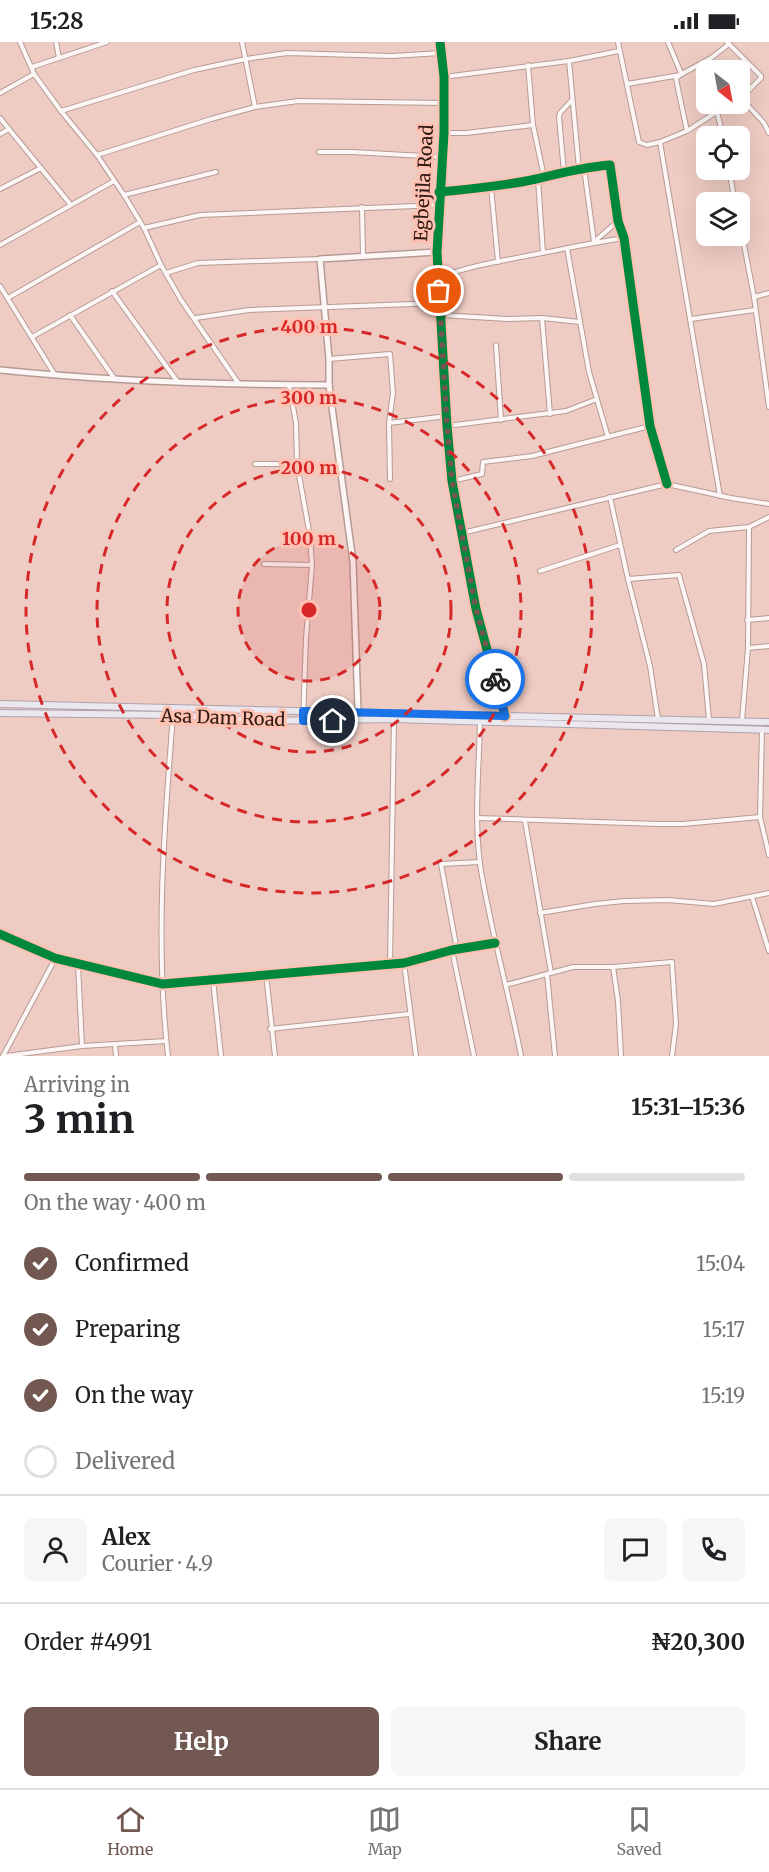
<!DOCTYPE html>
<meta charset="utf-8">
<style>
:root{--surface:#fff;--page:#f6f6f6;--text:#202124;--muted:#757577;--line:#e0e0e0;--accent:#725851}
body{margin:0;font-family:Merriweather,serif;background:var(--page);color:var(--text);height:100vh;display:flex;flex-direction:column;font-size:22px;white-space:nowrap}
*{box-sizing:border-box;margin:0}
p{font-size:20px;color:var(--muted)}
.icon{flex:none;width:33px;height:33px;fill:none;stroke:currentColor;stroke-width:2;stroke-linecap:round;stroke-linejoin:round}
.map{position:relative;height:1014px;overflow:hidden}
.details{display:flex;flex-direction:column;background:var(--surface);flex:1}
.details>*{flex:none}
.needle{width:39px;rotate:149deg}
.controls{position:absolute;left:696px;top:18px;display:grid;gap:12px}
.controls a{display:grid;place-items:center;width:54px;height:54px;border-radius:9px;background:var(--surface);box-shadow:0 6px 24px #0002;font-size:30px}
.pin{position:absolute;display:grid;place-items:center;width:51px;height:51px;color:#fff;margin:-26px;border:3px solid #fff;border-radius:50%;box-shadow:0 2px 6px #0007}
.courier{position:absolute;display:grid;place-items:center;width:60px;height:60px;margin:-30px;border:4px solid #1a73e8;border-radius:50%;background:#fff;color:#222;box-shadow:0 2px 8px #0007}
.summary em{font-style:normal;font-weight:700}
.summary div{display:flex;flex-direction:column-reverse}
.summary{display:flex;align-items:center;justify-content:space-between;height:102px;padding:0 24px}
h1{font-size:39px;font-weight:700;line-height:45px}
.bar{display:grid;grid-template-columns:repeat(4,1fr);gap:9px 6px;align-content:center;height:72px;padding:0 24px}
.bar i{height:8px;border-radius:4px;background:var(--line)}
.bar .active{background:var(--accent)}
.bar p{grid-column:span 4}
.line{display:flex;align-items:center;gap:15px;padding:0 24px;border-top:2px solid var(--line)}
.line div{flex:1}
.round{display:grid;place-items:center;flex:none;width:63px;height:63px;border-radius:9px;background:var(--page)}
ol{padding:0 24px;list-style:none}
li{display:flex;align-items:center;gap:18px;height:66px}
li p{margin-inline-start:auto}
li .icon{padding:6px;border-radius:50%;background:var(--accent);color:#fff;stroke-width:4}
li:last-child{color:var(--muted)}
li i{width:33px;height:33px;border:3px solid var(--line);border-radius:50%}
.primary-button{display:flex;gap:12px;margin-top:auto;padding:12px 24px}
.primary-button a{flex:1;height:69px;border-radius:9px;background:var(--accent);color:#fff;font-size:24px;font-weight:700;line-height:69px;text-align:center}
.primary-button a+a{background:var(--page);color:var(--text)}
.status{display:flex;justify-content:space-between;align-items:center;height:42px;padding:0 30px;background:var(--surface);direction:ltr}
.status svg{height:16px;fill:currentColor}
.tabs{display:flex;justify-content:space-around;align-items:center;height:84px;border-top:2px solid var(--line);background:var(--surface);font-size:16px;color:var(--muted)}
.tabs a{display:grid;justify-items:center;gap:3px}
.tabs .active{color:var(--accent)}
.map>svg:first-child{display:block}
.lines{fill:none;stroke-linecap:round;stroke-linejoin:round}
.street-casing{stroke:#b59b95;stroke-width:6}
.secondary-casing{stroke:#b59b95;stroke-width:8}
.primary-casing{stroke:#afa1aa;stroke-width:8}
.street{stroke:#fcf7f6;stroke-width:4}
.secondary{stroke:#fcf7f6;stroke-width:5}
.primary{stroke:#ebe7ee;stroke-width:6}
.cycleway-casing{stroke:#ffc1b2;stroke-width:13}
.cycleway{stroke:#00873e;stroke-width:9}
.done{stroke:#725851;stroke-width:6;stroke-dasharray:0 10.8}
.route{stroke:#1a73e8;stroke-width:8}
.ring{fill:none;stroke:#d62828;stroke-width:3;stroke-dasharray:10 8}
.labels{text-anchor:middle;stroke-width:6;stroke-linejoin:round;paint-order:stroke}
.street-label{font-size:18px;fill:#2f1913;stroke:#ffc1b2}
.centre{fill:#d62828;stroke:#ffc1b2;stroke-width:3}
.ring-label{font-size:18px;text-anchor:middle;font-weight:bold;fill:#d62828;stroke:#ffc1b2;stroke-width:6;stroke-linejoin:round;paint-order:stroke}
</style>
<div class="status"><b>15:28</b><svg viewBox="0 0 49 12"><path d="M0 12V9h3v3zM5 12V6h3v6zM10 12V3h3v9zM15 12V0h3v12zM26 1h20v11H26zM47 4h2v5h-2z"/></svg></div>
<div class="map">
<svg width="769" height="1014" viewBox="0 0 769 1014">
<rect width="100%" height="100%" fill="#eeccc4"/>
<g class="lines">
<!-- street casing -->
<g class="street-casing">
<g id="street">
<polyline points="20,0 34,32 61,69 97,113 124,153 144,186 161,223 181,258 239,342"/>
<polyline points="56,0 59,16"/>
<polyline points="242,0 255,65"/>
<polyline points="618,0 639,100 647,103 660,100"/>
<polyline points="668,0 681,31 676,37 687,89"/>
<polyline points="727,0 761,34 761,36 741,56"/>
<polyline points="569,19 579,127"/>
<polyline points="528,23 533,83 544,135"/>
<polyline points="32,25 107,0"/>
<polyline points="444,35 569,19 619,9"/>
<polyline points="627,42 680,33 711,16 729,2"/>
<polyline points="0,51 34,32"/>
<polyline points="740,57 741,56 764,81 769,91"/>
<polyline points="61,69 194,28 246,17 287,11 392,14 441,11"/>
<polyline points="717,70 723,94"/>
<polyline points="0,76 71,163"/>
<polyline points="444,91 466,91 533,83"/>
<polyline points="0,92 9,87"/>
<polyline points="319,110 352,110 442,115"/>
<polyline points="97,113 211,77 255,65 298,59 444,61"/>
<polyline points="584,126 594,200"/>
<polyline points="729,128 735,160"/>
<polyline points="564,130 559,75 560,71 572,58"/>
<polyline points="538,137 543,211"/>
<polyline points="491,145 498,220"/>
<polyline points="0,147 41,126"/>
<path d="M440 150C472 147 505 144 537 137 561 131 584 125 610 123L618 179 624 196 650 384 667 442"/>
<polyline points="124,153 216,130"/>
<polyline points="362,165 363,214"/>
<polyline points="740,182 754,255 769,365"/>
<polyline points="144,186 200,173 439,163"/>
<polyline points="595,199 618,179"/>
<polyline points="0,203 114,139"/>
<polyline points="567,206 589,330 608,395"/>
<polyline points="166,231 198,221 320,217"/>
<path d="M438 236C471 223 507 218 542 211 569 206 596 200 624 196"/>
<polyline points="0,244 55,333"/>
<polyline points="112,249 177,339"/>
<polyline points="754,255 769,251"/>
<polyline points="8,256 140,180"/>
<polyline points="70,273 114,336"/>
<polyline points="441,273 507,277 542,276 550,372"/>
<polyline points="196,276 249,268 440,261"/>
<polyline points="542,276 580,280"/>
<polyline points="691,277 755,268"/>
<polyline points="32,295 161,223"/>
<polyline points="496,303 501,378"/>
<polyline points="329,317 390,312 393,351 389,381 390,437"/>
<polyline points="289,343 296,381 297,422 310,494 312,523 306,596 303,679"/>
<polyline points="389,381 447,374"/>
<polyline points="447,384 566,369 597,357"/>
<polyline points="255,422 297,422"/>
<polyline points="452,439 482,432 483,420 532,414 650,384"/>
<polyline points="720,454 660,100 687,89 729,62"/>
<polyline points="610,455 628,537 650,624 658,677"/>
<polyline points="462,491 667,442 731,456 769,462"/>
<polyline points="676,508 709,489 749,485"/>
<polyline points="264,522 312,523"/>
<polyline points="540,529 620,503"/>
<polyline points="628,537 679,533 704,622 709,678"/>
<polyline points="747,578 769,576"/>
<polyline points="748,606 769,604"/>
<polyline points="742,679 748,606 749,485 769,475"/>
<path d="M480 680C479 727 474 775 480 822 490 887 509 950 521 1014"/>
<polyline points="762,688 760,775 769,813"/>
<polyline points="477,776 658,782 683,782 760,775"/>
<polyline points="525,779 551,931"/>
<polyline points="752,855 769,909"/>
<polyline points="540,871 595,862 624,859 668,858 714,862 769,851"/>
<polyline points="0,892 55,916 163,942 404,921 452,908 495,901"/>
<polyline points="452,908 474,1014"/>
<polyline points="457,908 441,822 480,820"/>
<polyline points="404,921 416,1014"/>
<polyline points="390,922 394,677"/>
<polyline points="78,923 82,1004"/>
<polyline points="613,925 618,959 621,1014"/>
<polyline points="266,932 275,1014"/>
<polyline points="547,932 555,1014"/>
<polyline points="213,938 221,1014"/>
<polyline points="506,943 573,925 613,925 672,920 676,982 672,1014"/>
<polyline points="270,987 409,972"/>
<polyline points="115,1002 116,1014"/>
<polyline points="3,1014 55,917"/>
<polyline points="6,1014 82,1004 166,999"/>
<path d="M168 1014C155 901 164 786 173 673"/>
</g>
</g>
<!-- secondary casing -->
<g class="secondary-casing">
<g id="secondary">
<polyline points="440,0 444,35 444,91 437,210 447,384 452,439 476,567 505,674"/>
<path d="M0 328C109 339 220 343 329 343"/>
<polyline points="358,669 353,520 329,343 329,317 320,217 437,210"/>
</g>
</g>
<!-- primary casing -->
<g class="primary-casing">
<g id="primary">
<polyline points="0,662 769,680"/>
<polyline points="0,671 173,673 260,679 394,677 769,688"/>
</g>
</g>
<!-- street -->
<use href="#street" class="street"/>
<!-- secondary -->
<use href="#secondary" class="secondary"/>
<!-- primary -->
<use href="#primary" class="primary"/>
<!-- cycleway casing -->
<g class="cycleway-casing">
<g id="cycleway">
<polyline points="440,0 444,35 444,91 437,210 447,384 452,439 476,567 505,674"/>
<path d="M439 150C472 147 504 144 536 137 561 131 584 125 610 123L618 179 624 196 650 384 667 442"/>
<polyline points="0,892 55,916 163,942 404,921 452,908 495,901"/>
</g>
</g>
<!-- cycleway -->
<use href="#cycleway" class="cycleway"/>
</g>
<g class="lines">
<!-- done -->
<polyline class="done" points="439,249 447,384 452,439 476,567 495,637"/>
<!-- route -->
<polyline class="route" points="333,679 303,679 303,669 505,674 495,637"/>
</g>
<!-- distance rings -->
<circle cx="309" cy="568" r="71" fill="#d62828" fill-opacity=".12"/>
<g class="ring">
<circle cx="309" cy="568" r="71"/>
<circle cx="309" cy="568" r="142"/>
<circle cx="309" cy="568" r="212"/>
<circle cx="309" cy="568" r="283"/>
</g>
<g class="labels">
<!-- street labels -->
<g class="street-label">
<text transform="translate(424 141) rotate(-87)" y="6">Egbejila Road</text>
<text transform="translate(223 676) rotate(2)" y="6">Asa Dam Road</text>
</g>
</g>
<circle cx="309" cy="568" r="9" class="centre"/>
<g class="ring-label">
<text x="309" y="291">400 m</text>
<text x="309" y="362">300 m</text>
<text x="309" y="432">200 m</text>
<text x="309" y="503">100 m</text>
</g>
</svg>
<div class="controls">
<a><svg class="needle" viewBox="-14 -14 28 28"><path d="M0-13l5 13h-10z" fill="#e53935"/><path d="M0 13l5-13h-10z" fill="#757577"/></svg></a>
<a><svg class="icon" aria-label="locate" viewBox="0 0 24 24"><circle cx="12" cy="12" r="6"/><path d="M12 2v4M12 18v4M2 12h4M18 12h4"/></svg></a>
<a><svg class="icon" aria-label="layers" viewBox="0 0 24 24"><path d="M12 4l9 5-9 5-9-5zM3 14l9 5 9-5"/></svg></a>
</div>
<div class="pin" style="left:439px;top:249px;background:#ea580c"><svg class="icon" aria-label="bag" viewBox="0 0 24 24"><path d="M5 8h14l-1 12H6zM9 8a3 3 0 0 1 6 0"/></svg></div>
<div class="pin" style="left:333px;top:679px;background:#1f2937"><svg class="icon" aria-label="home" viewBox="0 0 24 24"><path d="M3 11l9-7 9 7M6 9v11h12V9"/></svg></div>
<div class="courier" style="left:495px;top:637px"><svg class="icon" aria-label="bike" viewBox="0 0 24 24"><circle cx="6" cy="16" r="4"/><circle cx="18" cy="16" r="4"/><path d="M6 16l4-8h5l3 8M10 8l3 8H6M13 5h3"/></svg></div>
</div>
<section class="details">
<div class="summary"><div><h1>3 min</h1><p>Arriving in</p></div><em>15:31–15:36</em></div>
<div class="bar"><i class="active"></i><i class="active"></i><i class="active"></i><i></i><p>On the way · 400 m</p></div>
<ol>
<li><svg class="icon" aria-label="check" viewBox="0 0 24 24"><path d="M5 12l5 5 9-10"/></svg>Confirmed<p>15:04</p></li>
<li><svg class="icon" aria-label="check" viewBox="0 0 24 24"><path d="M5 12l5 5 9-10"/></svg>Preparing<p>15:17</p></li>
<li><svg class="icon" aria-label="check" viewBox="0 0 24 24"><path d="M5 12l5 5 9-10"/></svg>On the way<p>15:19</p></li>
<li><i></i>Delivered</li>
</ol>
<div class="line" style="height:108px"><a class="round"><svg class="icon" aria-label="person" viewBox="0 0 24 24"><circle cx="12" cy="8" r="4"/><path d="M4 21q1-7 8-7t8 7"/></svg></a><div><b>Alex</b><p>Courier · 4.9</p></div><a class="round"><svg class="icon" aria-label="chat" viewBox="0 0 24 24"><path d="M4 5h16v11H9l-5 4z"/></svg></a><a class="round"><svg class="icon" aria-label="phone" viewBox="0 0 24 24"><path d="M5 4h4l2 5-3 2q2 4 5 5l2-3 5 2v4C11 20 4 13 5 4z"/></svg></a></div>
<div class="line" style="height:78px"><div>Order #4991</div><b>₦20,300</b></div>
<div class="primary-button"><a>Help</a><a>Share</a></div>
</section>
<nav class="tabs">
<a class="active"><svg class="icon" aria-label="home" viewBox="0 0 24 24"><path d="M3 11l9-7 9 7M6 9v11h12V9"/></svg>Home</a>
<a><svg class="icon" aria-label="map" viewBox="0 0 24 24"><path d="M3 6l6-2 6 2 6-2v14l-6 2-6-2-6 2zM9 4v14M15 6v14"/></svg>Map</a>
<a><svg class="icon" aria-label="saved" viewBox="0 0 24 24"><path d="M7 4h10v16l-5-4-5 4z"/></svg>Saved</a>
</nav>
